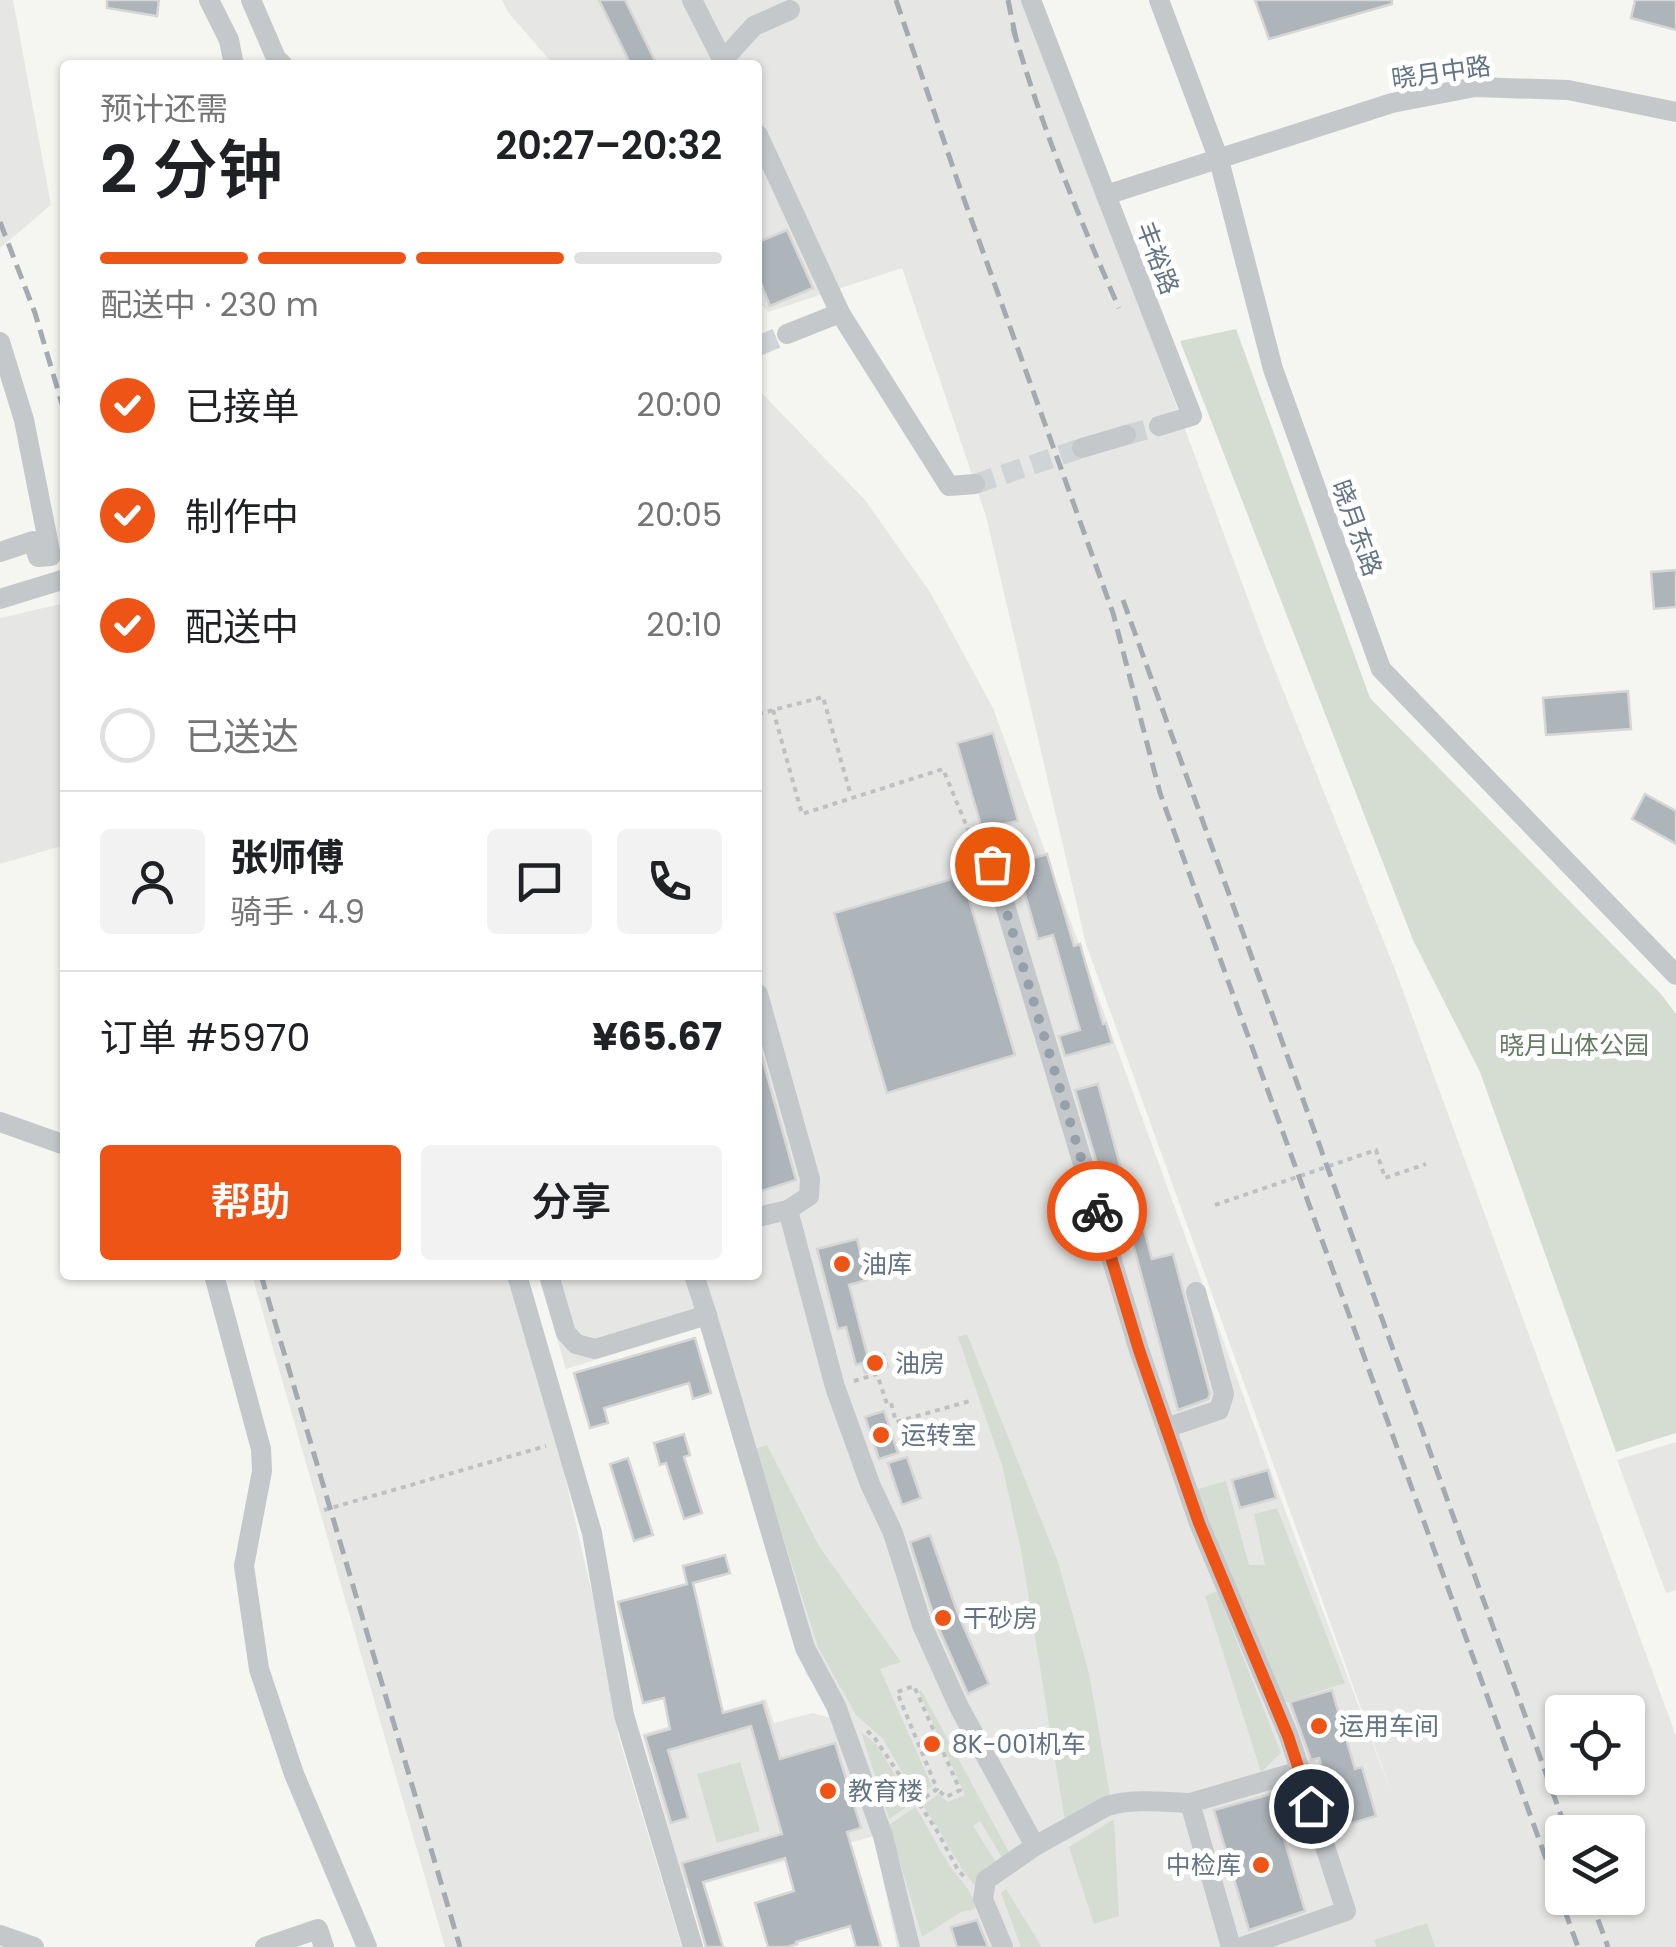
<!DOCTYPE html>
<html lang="zh">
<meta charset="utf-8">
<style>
:root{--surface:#fff;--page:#f2f2f2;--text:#202124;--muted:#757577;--line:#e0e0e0;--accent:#ef5417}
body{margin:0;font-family:Poppins,"Noto Sans SC",sans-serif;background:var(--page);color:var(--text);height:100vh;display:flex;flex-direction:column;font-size:38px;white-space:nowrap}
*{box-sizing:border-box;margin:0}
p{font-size:32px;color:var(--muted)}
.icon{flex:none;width:55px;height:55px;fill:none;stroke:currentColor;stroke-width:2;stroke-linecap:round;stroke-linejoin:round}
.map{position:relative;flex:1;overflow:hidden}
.panel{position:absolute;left:60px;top:60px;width:702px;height:1220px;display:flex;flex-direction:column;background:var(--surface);border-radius:10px;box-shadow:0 2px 8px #0004}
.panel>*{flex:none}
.fabs{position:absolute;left:1545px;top:1695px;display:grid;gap:20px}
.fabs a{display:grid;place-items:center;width:100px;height:100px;border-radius:10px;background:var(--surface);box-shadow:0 2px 8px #0004;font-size:50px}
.pin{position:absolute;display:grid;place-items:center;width:85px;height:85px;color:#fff;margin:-42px;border:5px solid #fff;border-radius:50%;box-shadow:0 2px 10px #0007}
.courier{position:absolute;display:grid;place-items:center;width:100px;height:100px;margin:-50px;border:8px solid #ef5417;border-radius:50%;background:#fff;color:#222;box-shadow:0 2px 12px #0007}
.headline em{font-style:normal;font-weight:600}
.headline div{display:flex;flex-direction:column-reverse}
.headline{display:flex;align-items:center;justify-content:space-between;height:170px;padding:0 40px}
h1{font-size:65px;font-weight:600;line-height:75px}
.bar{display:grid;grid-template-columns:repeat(4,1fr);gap:15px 10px;align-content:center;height:120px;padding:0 40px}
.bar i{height:12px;border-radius:8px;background:var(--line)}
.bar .current{background:var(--accent)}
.bar p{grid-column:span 4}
.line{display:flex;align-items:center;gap:25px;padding:0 40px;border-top:2px solid var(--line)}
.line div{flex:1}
.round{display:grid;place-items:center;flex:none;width:105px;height:105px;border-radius:10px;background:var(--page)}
ol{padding:0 40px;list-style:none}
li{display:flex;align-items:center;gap:30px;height:110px}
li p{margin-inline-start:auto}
li .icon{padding:10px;border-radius:50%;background:var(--accent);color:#fff;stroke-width:4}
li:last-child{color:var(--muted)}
li i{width:55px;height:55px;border:5px solid var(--line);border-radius:50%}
.cta{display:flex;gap:20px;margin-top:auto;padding:20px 40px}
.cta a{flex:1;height:115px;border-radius:10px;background:var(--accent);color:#fff;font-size:40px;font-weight:600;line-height:115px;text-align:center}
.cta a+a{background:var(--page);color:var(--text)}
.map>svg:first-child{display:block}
.built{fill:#e6e7e5;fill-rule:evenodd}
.green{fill:#d5ddd2}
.building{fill:#aeb5ba;stroke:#d6d7d4;stroke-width:2.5}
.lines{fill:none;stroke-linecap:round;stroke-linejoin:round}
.minor-tunnel{stroke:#d0d4d6;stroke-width:20;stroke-dasharray:20 10;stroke-linecap:butt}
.path{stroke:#bec0c2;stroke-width:4;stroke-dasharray:5 5;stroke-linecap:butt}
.minor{stroke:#c4c8cb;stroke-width:20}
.rail{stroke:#a4aab0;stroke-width:5;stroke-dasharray:15 8;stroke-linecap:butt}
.done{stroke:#95a0aa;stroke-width:10;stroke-dasharray:0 18}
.route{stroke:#ef5417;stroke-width:12}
.poi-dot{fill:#ef5417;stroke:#fff;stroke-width:4}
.labels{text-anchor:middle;stroke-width:10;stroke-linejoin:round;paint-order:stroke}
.street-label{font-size:25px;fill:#627384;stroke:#fff}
.park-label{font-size:25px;fill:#657b61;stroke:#fff}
.poi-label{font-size:25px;fill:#627384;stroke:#fff;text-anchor:start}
</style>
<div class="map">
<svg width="1676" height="1947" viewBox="0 0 1676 1947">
<rect width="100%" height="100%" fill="#f5f5f1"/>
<!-- built -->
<g class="built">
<polygon points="0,0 13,0 51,205 0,248"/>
<path d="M502 0H1026L1265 645 1396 972 1676 1736V1947H897L874 1836 685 1889 642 1734 766 1699 774 1723 813 1713 830 1718 837 1716 806 1674 723 1403 702 1327 566 1369 538 1275H758V389L865 500 930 592 993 708 1282 1502 1394 1800 1086 944 986 516 902 268 768 312 758 300V65H554L508 12ZM1562 1712H1628V1778H1562ZM1562 1832H1628V1898H1562Z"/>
<polygon points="65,603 65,845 0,864 0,618"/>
<polygon points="252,1275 512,1275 560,1455 601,1632 619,1738 682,1947 445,1947"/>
<polygon points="1676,1442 1676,1590 1666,1593 1617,1460"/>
</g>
<!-- green -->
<g class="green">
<polygon points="1236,329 1370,698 1661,994 1676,1014 1676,1433 1616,1452 1480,1072 1413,940 1180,341"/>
<polygon points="967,1334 1058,1562 1089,1673 1110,1795 1065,1822 1021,1550 1002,1465 958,1337"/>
<polygon points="767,1445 819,1546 901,1662 880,1669 932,1786 917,1798 883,1739 856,1715 818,1647 755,1449"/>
<polygon points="1226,1481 1249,1565 1265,1565 1254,1514 1277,1508 1345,1683 1280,1704 1194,1490"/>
<polygon points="1217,1591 1281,1753 1261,1772 1205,1596"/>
<path d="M921 1690 1011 1856 1004 1861 980 1821 973 1826 997 1864 976 1887C955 1863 943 1832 923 1806L938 1794 948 1802 965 1795 919 1692Z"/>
<polygon points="861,1732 877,1745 912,1803 889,1819"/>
<polygon points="740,1762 760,1831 717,1843 697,1774"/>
<path d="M915 1807C929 1827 938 1849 952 1869 962 1883 974 1891 975 1909L961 1912 922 1937 889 1825Z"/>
<polygon points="1114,1819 1119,1916 1094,1924 1069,1847"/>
<polygon points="1006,1889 1037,1939 1041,1947 1021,1947 1001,1893"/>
<polygon points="1427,1923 1435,1947 1376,1947 1374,1940"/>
</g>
<!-- building -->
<g class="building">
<polygon points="107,0 159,0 157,16 107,8"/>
<polygon points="599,0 625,0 657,65 631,65"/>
<polygon points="1255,0 1392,0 1392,4 1269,39"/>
<polygon points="1635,0 1676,0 1676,30 1631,18"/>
<polygon points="787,230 813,288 770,306 758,276 758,242"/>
<polygon points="1676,570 1676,607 1654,609 1651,572"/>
<polygon points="1628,691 1631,729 1546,735 1543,698"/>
<polygon points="993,733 1018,821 982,829 957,743"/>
<polygon points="1645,794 1676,811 1676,844 1632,819"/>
<polygon points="1047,854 1074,946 1080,944 1103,1024 1106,1023 1112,1043 1065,1056 1059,1036 1080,1030 1053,935 1038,939 1016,863"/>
<polygon points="962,876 1015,1055 887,1093 834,913"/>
<polygon points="758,1043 796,1180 758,1192"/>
<polygon points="1098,1084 1130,1202 1136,1201 1152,1259 1173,1254 1210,1394 1208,1399 1178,1410 1133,1244 1122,1247 1075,1090"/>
<polygon points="857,1239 867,1280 849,1285 868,1358 884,1354 888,1367 865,1373 862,1363 856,1365 846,1327 838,1329 817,1249"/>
<polygon points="695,1338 711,1393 693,1399 689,1383 604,1408 608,1423 590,1428 574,1373"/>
<polygon points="884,1411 898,1453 879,1459 865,1417"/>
<polygon points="684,1434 690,1455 684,1457 702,1513 684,1519 666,1463 660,1465 654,1443"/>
<polygon points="907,1457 921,1498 902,1505 888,1463"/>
<polygon points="628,1458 653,1535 634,1541 610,1464"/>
<polygon points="1268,1470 1276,1498 1240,1508 1232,1480"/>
<polygon points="930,1535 958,1614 989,1684 968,1694 935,1620 910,1542"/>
<polygon points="725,1555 730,1573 693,1583 723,1713 763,1702 780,1759 835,1743 861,1828 847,1832 881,1947 856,1947 850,1926 796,1942 797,1944 787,1947 768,1947 755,1903 794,1891 785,1858 703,1882 723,1947 706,1947 682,1863 782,1834 751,1726 668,1750 688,1818 671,1823 645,1736 670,1729 664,1698 643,1703 618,1602 687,1584 683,1566"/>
<polygon points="1332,1690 1355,1769 1362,1767 1376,1816 1339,1827 1319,1758 1311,1760 1290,1702"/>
<polygon points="1271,1794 1305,1911 1249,1930 1214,1810"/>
<polygon points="977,1920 988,1947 957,1947 951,1927"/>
</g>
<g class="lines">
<!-- minor-tunnel -->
<g class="minor-tunnel">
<polyline points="758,346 787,334"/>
<polyline points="1126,435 1159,426"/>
<polyline points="975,484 1082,448"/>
</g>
<!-- path -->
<g class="path">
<polyline points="773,710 802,814 943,769 969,832"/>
<polyline points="758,714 823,697 851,796"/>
<polyline points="1215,1205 1376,1150 1385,1178 1426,1164"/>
<polyline points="854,1381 877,1374 887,1404 891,1403 896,1422 970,1401"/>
<polyline points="324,1510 546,1446"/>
<polyline points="867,1731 874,1737 936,1829 958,1870 967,1880"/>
<polyline points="917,1803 937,1789 897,1692 914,1686 960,1790 946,1797 937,1789"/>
</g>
<!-- minor -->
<g class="minor">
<polyline points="209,0 229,40 234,65"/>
<polyline points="251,0 276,58 283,65"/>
<polyline points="692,0 725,65"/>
<polyline points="1031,0 1106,195"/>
<polyline points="1159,0 1219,160 1273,369 1381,669 1676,975"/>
<polyline points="723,60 754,26 790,10"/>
<polyline points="758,135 840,313"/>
<polyline points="787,334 840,313 949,486 975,484"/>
<polyline points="0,342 24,420 51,556 38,557 33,541 0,552"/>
<polyline points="1159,426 1192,416 1106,195 1392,103 1475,87 1568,90 1676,112"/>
<polyline points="1082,448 1126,435"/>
<polyline points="0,599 65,579"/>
<polyline points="986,842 1139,1350 1199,1523 1289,1736 1346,1911 1242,1947"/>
<polyline points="758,994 810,1179 809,1196 788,1210 758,1217"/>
<polyline points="0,1122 65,1145"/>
<polyline points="788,1210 835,1387 870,1484 893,1533 922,1625 959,1707 1035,1846"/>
<polyline points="214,1275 261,1449 262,1471 244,1566 259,1669 294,1774 367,1947"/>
<polyline points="517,1275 592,1533 624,1715 693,1947"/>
<polyline points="549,1275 566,1333 576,1344 595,1349 707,1315 805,1648 836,1706 883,1836 910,1947"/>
<polyline points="694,1275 707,1315"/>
<polyline points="1166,1428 1219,1410 1224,1394 1196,1292"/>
<polyline points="1190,1803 1300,1771"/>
<polyline points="0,1935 34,1947"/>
<polyline points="265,1947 318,1929 324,1947"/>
<path d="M1003 1947 983 1899 986 1880 1035 1846 1107 1806C1133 1798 1163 1802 1190 1803L1231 1947"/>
</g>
<!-- rail -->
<g class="rail">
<polyline points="896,0 960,188 1113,613 1160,793 1578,1947"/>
<polyline points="1008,0 1016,39"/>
<path d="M1013 28C1041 125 1078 216 1119 308"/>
<polyline points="0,222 35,313 65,414"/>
<polyline points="1123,600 1567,1832"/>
<polyline points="261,1275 460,1947"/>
<polyline points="1590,1898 1608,1947"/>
</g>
</g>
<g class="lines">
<!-- done -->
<polyline class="done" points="992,864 1097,1211"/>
<!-- route -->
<polyline class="route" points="1097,1211 1139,1350 1199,1523 1288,1736 1311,1806"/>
</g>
<!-- markers -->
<g class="poi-dot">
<circle cx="842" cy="1264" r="10"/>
<circle cx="875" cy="1363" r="10"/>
<circle cx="881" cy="1435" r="10"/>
<circle cx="943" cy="1618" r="10"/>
<circle cx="1319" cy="1726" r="10"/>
<circle cx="932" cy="1744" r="10"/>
<circle cx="828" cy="1791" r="10"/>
<circle cx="1261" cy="1865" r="10"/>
</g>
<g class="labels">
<!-- street labels -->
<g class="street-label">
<text transform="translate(1441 72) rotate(-8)" y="9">晓月中路</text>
<text transform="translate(1158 258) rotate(69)" y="9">丰裕路</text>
<text transform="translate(1357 528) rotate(70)" y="9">晓月东路</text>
</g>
<!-- park labels -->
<g class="park-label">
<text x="1574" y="1054">晓月山体公园</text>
</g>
<!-- poi labels -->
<g class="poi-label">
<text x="862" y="1273">油库</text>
<text x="895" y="1372">油房</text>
<text x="901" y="1444">运转室</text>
<text x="963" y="1627">干砂房</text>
<text x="1339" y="1735">运用车间</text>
<text x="952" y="1753">8K-001机车</text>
<text x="848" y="1800">教育楼</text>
<text x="1241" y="1874" text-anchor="end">中检库</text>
</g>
</g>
</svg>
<div class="fabs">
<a><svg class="icon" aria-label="locate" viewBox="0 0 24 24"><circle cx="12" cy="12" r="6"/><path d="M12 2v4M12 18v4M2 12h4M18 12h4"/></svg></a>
<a><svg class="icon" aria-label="layers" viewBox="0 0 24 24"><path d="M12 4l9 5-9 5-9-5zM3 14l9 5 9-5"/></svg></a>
</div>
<div class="pin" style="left:992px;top:864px;background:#ea580c"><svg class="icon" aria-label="bag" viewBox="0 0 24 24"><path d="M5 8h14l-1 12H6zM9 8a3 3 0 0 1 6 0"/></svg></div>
<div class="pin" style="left:1311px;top:1806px;background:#1f2937"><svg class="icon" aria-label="home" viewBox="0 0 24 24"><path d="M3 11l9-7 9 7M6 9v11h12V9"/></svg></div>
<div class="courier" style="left:1097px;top:1211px"><svg class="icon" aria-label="bike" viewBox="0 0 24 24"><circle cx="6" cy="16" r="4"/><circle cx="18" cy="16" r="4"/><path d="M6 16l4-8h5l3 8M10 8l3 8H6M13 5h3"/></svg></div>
<section class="panel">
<div class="headline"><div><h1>2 分钟</h1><p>预计还需</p></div><em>20:27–20:32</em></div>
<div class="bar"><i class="current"></i><i class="current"></i><i class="current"></i><i></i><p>配送中 · 230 m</p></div>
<ol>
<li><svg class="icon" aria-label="check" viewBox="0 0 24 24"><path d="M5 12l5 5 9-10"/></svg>已接单<p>20:00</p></li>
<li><svg class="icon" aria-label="check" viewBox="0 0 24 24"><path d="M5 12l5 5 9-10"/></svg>制作中<p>20:05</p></li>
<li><svg class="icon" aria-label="check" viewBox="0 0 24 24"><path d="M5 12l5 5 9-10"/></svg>配送中<p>20:10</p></li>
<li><i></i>已送达</li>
</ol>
<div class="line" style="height:180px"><a class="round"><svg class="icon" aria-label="person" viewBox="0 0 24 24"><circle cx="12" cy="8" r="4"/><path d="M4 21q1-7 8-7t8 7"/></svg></a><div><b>张师傅</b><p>骑手 · 4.9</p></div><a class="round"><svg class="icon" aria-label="chat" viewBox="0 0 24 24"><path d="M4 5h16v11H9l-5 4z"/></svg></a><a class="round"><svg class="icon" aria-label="phone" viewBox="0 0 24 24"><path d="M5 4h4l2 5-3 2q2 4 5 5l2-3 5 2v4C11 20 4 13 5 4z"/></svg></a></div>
<div class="line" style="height:130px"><div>订单 #5970</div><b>¥65.67</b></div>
<div class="cta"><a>帮助</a><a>分享</a></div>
</section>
</div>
